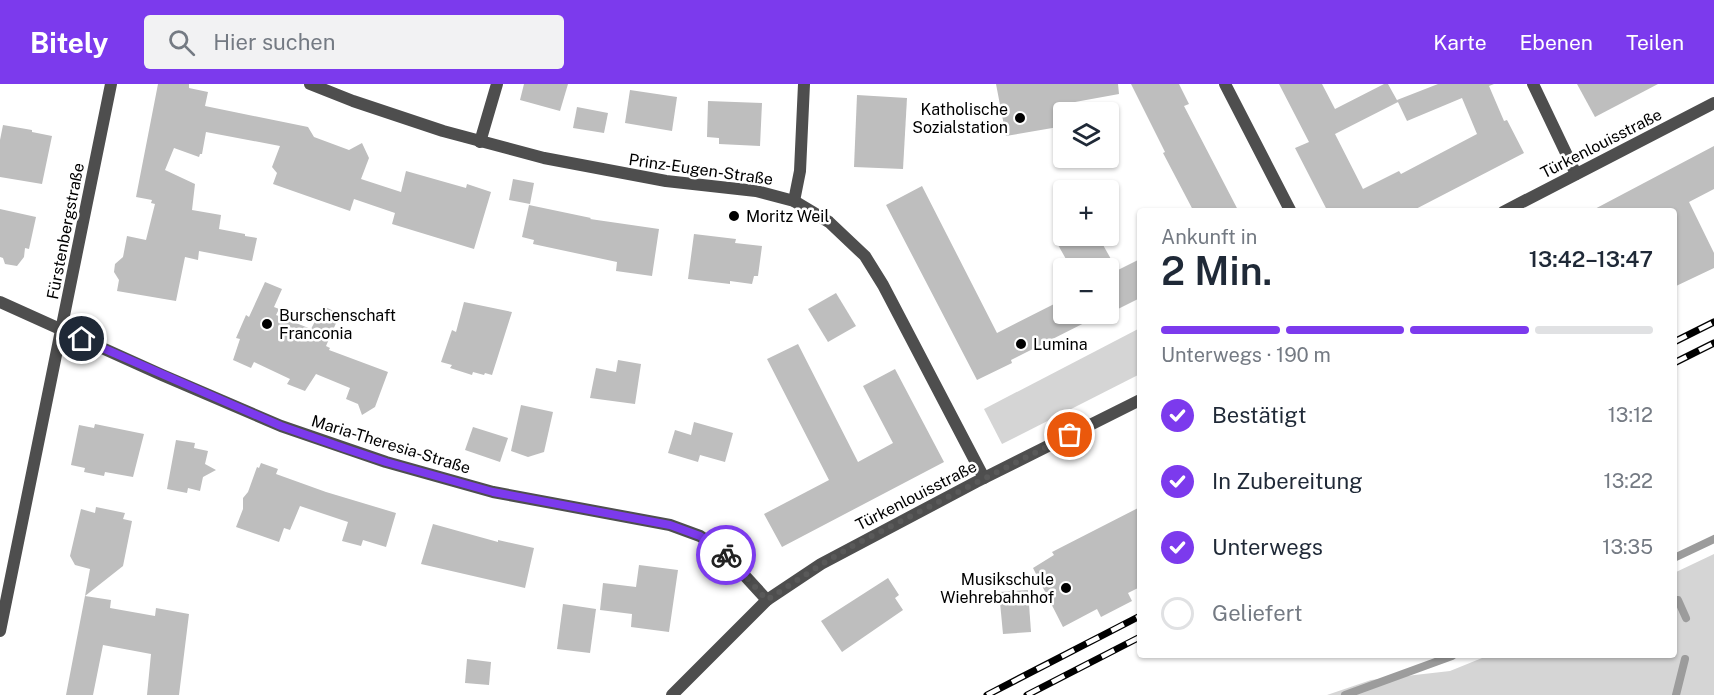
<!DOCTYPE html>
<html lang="de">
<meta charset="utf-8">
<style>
:root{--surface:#fff;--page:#f2f2f3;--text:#1f2937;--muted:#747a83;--line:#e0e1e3;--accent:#7c3aed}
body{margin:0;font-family:"Public Sans",sans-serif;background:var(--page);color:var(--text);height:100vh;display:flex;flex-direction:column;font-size:22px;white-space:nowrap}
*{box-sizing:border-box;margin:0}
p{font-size:20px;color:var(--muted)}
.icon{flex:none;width:33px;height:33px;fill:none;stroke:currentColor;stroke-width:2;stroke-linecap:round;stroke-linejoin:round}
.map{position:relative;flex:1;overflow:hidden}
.side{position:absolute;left:1137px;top:124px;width:540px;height:450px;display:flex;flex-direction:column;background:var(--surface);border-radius:6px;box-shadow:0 2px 4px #0004}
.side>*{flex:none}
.buttons{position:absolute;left:1053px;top:18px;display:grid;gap:12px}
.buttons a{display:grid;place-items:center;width:66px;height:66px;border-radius:6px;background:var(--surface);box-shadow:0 2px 4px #0004;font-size:30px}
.pin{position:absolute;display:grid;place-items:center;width:51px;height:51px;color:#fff;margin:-26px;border:3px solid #fff;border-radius:50%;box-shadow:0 2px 6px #0007}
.courier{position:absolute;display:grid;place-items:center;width:60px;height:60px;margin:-30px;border:4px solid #7c3aed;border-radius:50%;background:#fff;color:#222;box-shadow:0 2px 8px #0007}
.overview em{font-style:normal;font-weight:600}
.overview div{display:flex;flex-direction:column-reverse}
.overview{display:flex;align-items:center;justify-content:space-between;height:102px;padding:0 24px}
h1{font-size:39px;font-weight:600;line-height:45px}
.bar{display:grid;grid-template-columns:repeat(4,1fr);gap:9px 6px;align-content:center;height:72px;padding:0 24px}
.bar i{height:8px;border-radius:4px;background:var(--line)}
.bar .current{background:var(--accent)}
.bar p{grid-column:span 4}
ol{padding:0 24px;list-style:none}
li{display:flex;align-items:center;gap:18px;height:66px}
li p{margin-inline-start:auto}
li .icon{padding:6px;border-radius:50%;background:var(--accent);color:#fff;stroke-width:4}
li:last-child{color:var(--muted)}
li i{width:33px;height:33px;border:3px solid var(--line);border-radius:50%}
header{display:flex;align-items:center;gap:36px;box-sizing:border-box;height:84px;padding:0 30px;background:var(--accent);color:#fff}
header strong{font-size:28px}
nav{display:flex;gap:33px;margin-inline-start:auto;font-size:21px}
.search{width:420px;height:54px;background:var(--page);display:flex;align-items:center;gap:15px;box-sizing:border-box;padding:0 21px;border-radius:6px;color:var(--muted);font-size:22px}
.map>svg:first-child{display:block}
.green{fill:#d5d5d5}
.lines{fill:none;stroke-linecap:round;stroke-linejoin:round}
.stream{stroke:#9c9c9c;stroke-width:8}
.building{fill:#bebebe}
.street{stroke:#4e4e4e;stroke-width:12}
.rail-casing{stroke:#000;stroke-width:7}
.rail{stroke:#fff;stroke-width:4.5;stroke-dasharray:14;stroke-linecap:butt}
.done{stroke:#595959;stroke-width:6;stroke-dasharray:0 10.8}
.route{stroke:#7c3aed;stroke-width:8}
.poi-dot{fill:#000;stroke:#fff;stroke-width:2}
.labels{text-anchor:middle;stroke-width:5;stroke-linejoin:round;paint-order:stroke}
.poi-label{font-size:16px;fill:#000;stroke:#fff;text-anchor:start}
.street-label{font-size:16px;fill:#000;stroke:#fff}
</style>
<header>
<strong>Bitely</strong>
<div class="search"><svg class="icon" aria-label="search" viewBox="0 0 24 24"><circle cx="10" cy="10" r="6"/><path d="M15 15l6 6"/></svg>Hier suchen</div>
<nav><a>Karte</a><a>Ebenen</a><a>Teilen</a></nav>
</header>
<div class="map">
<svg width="1714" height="611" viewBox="0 0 1714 611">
<rect width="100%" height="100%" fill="#fff"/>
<!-- green -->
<g class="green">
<polygon points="1140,244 1140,290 1002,360 984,325"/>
<polygon points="1714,470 1714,611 1327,611 1371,596 1450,587 1487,572 1674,572 1674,489"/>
</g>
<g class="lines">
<!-- stream -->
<g class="stream">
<polyline points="1674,474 1714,455"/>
<polyline points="1674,517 1678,516 1686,534"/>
<polyline points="1345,611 1452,572"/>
<polyline points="1676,611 1685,575"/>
</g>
</g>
<!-- building -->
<g class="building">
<polygon points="158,0 189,0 189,4 208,8 205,22 308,43 314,53 349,66 362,59 369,74 361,95 401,108 406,87 466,104 467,100 491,108 474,165 392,140 395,129 354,115 350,127 273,100 277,89 272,83 280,62 206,48 202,70 200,70 199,73 174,64 165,86 195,100 192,126 221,131 219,145 245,150 245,152 257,154 252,177 199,167 198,176 185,173 176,217 117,207 119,196 114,188 115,180 123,173 127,152 146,156 155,120 151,119 152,116 136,113"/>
<polygon points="524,0 568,0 560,27 520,16"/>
<polygon points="996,0 1118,0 1119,10 1064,20 1064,42 1006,52"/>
<polygon points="1131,0 1179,0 1189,20 1184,22 1239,128 1194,128 1163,69 1165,68"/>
<polygon points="1279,0 1322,0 1335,25 1384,0 1388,0 1398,18 1335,50 1363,105 1399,87 1401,90 1477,50 1462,14 1407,37 1397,16 1438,0 1494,0 1489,2 1504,37 1507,36 1524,69 1410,128 1328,128 1295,64 1309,58"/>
<polygon points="1577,0 1658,0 1595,33"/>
<polygon points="630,6 677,13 672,47 625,39"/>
<polygon points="857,11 907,14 903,85 854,83"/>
<polygon points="708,17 762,19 760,62 719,60 719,54 707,53"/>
<polygon points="577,23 608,29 604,49 573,44"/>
<polygon points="3,41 32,46 32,48 52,52 42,100 0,93 0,56"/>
<polygon points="1714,62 1714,105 1689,118 1714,169 1714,184 1674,203 1674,128 1589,128"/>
<polygon points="513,95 534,99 530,120 509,116"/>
<polygon points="922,102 997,249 1064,215 1064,230 1102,230 1011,276 1012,279 977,296 886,121"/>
<polygon points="529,121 591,134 590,135 659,145 652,192 616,187 617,178 533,160 534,156 522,153"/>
<polygon points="0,125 36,133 29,165 25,164 24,173 17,182 5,180 3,174 0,173"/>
<polygon points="694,150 736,155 735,159 762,162 758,192 754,192 752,200 730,197 730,200 688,195"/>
<polygon points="1053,152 1098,152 1116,184 1071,184"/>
<polygon points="1140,175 1140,214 1108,230 1108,191"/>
<polygon points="265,198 282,205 274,223 279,225 276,231 311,245 323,222 340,230 326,262 330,264 329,266 388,288 375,323 362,331 358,320 346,315 350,304 316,290 305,307 287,300 290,295 254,278 251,284 233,276 240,255 236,254 246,231 249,233"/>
<polygon points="836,209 856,242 828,258 808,225"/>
<polygon points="464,218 512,228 492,291 485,289 484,291 473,288 472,291 450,284 452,281 441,278 452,246 456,248"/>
<polygon points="798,260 858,378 893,359 863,302 895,285 944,378 782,463 764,430 829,396 767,275"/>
<polygon points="618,276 641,280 635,320 590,314 596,284 616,288"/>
<polygon points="521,321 553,328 544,368 528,373 511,367"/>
<polygon points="694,338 733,349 725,378 700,371 698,378 668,369 675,346 691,351"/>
<polygon points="95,340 144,350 133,393 105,388 104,392 84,388 85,384 71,381 79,341 94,344"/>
<polygon points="473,343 508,354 500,378 465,366"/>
<polygon points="176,356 195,359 194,364 208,367 205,380 216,386 203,393 200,407 188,404 187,409 167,405"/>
<polygon points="261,379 278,385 276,390 326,408 396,429 386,463 363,456 361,462 342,457 348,438 300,422 290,446 284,444 279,458 236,443 243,425 243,414 248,408 257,383 259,384"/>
<polygon points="96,423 125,429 123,435 132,437 123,482 85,512 90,485 75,481 70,472 81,425 95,429"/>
<polygon points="1140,423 1140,503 1128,509 1132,517 1101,533 1097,525 1063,543 1033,484 1054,471 1052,468"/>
<polygon points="433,440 498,458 498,456 534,464 525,504 421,480"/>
<polygon points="639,481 678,486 669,548 631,543 632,530 600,526 603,499 636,503"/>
<polygon points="888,494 899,511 895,514 903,526 842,568 821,537"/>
<polygon points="1028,506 1031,548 1003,550 999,508"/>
<polygon points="85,512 111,516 110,524 155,532 156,524 189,530 179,611 147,611 151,570 103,561 93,611 66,611"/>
<polygon points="563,520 596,525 590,569 557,565"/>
<polygon points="467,575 491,578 489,601 465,599"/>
</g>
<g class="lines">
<!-- street -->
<g class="street">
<polyline points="310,0 353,17 443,47 544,74 666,97 756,107 794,117 829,138 865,172 883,201 984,394"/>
<polyline points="1225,0 1291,128"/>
<polyline points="1533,0 1576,90"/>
<polyline points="480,58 497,0"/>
<polyline points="794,117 800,87 804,0"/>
<polyline points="1503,128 1714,19"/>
<polyline points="0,218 162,291 281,342 386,378 493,408 670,441 700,452 723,468 767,516"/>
<polyline points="0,547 111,0"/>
<polyline points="672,611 767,516 821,480 976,398 1140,316"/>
</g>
<!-- rail casing -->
<g class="rail-casing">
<g id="rail">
<polyline points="1674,258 1714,238"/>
<polyline points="1674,279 1714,259"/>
<polyline points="987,611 1140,532"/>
<polyline points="1027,611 1140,553"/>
</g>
</g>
<!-- rail -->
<use href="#rail" class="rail"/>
</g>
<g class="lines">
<!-- done -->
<polyline class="done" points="726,471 767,516 822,480 856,460 1070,351"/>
<!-- route -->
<polyline class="route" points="82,255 281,342 344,364 386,378 493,408 670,441 700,452 726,471"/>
</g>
<!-- markers -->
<g class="poi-dot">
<circle cx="1020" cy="34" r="6"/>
<circle cx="734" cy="132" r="6"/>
<circle cx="267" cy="240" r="6"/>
<circle cx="1021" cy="260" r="6"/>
<circle cx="1066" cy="504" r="6"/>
</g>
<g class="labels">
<!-- poi labels -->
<g class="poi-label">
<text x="1008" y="31" text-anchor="end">Katholische<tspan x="1008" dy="18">Sozialstation</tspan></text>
<text x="746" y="138">Moritz Weil</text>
<text x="279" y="237">Burschenschaft<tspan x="279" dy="18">Franconia</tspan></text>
<text x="1033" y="266">Lumina</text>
<text x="1054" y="501" text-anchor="end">Musikschule<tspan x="1054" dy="18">Wiehrebahnhof</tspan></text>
</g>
<!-- street labels -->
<g class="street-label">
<text transform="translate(1601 59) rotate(-27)" y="6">Türkenlouisstraße</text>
<text transform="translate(701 85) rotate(8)" y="6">Prinz-Eugen-Straße</text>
<text transform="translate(65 147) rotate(-79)" y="6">Fürstenbergstraße</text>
<text transform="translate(391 360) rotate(17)" y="6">Maria-Theresia-Straße</text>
<text transform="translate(916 411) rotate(-27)" y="6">Türkenlouisstraße</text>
</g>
</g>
</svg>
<div class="buttons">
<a><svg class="icon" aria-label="layers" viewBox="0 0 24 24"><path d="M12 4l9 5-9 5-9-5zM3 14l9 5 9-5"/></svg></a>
<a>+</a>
<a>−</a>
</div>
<div class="pin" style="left:1070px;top:351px;background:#ea580c"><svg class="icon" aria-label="bag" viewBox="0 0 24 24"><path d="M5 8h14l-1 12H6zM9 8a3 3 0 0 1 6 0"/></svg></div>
<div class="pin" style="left:82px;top:255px;background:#1f2937"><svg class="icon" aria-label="home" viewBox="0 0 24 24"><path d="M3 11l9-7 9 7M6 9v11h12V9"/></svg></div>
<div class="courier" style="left:726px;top:471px"><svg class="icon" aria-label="bike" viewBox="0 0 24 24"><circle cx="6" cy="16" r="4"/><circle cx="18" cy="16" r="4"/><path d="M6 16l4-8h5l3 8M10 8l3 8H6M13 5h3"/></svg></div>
<section class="side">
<div class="overview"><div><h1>2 Min.</h1><p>Ankunft in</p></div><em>13:42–13:47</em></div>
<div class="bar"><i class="current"></i><i class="current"></i><i class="current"></i><i></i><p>Unterwegs · 190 m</p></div>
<ol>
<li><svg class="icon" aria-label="check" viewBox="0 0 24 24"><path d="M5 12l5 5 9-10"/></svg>Bestätigt<p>13:12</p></li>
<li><svg class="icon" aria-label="check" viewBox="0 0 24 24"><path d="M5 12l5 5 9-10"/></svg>In Zubereitung<p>13:22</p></li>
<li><svg class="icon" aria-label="check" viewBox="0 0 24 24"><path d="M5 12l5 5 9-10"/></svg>Unterwegs<p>13:35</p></li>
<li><i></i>Geliefert</li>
</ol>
</section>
</div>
